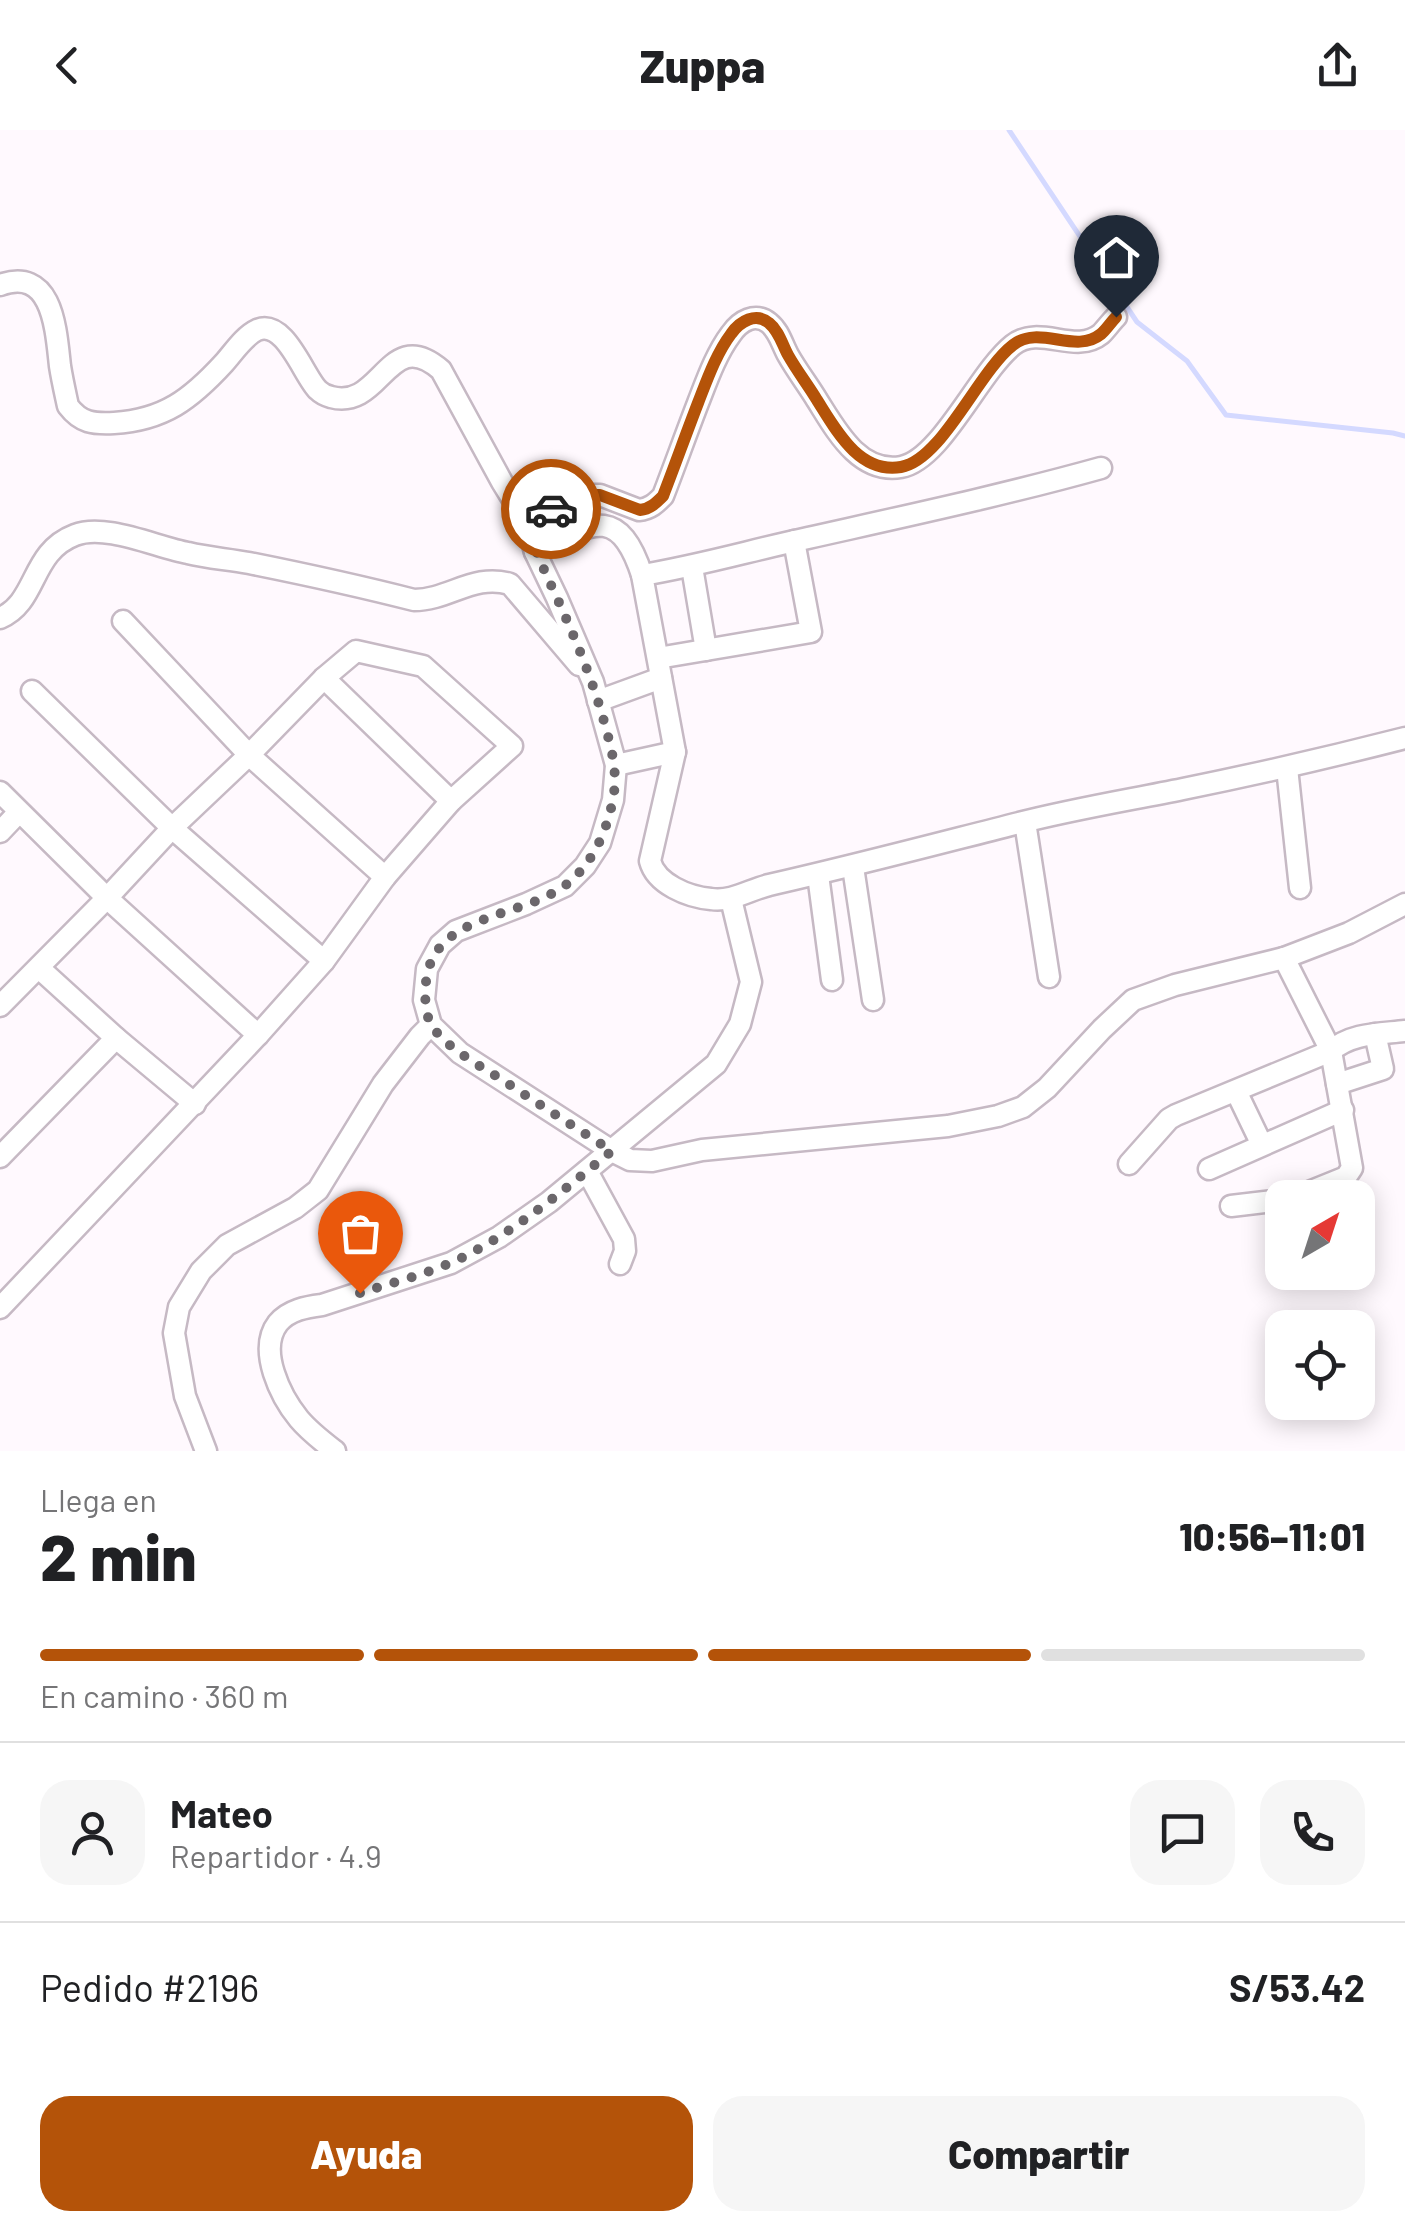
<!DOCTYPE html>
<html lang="es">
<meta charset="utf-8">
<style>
:root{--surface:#fff;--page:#f6f6f6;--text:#202124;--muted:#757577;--line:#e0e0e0;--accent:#b45309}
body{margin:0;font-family:Barlow,sans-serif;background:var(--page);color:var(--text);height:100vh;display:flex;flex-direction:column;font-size:38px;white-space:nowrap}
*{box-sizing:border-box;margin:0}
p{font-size:32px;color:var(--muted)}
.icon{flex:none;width:55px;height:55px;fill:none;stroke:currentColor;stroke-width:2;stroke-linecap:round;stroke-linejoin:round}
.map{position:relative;height:1321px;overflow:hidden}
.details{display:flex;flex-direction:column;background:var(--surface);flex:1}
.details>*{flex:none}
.needle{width:65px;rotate:39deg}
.buttons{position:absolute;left:1265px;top:1050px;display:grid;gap:20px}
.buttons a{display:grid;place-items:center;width:110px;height:110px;border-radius:20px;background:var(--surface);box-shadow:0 5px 25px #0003;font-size:50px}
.pin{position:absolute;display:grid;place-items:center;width:85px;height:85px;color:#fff;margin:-102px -42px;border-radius:50% 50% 50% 0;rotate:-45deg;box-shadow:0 0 10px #0007}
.pin .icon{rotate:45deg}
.courier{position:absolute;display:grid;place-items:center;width:100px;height:100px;margin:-50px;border:8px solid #b45309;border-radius:50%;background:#fff;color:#222;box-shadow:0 2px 12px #0007}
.headline em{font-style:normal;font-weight:800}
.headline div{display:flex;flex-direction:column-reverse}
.headline{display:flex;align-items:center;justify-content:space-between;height:170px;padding:0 40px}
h1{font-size:65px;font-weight:800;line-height:75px}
.bar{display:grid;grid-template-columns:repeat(4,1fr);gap:15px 10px;align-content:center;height:120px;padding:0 40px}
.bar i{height:12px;border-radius:8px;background:var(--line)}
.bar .active{background:var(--accent)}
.bar p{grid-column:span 4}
.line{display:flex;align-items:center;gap:25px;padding:0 40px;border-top:2px solid var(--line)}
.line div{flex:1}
.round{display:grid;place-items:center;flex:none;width:105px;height:105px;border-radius:30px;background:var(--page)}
.button{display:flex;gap:20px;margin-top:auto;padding:20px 40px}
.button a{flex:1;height:115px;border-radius:30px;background:var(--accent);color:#fff;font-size:40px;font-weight:800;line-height:115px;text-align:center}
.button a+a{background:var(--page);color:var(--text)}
header{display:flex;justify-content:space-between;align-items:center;height:130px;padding:0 40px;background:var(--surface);font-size:45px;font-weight:800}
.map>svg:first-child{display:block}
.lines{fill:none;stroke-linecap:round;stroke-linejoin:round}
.stream{stroke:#d4d9ff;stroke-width:5}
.minor-casing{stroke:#c6b9c4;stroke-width:25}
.minor{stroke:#fff;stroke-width:20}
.done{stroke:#6b676b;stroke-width:10;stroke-dasharray:0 18}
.route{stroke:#b45309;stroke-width:12}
</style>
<header><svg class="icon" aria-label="back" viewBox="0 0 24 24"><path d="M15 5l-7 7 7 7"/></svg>Zuppa<svg class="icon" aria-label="share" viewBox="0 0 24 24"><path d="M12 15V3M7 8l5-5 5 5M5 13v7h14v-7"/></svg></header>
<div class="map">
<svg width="1405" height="1321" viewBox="0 0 1405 1321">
<rect width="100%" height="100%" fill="#fff9fe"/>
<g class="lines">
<!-- stream -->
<polyline class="stream" points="1009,0 1137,192 1187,231 1226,285 1393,303 1405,306"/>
<!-- minor casing -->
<g class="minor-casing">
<g id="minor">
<path d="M0 155C53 136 56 200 60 236 62 249 65 262 68 276 81 293 93 294 114 293 164 290 191 269 224 233 233 223 244 206 257 200 285 188 304 247 318 260 321 263 327 266 331 267 382 281 388 194 441 240L502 352 526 391 535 422 557 468 593 552 616 635 613 670 600 713 585 736 565 756 526 774 456 801 440 815 427 839 424 870 431 895 460 923 612 1021 630 1030 652 1031 702 1020 948 996 998 986 1023 977 1047 958 1102 899 1133 870 1175 855 1284 828 1349 803 1405 774"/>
<path d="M1101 338C1004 365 906 386 808 408 752 420 698 436 642 445L675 622 650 731C656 754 688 767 711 769 732 772 749 760 769 755 853 736 936 714 1019 693 1073 679 1129 670 1183 659 1257 644 1331 627 1405 608"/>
<path d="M526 391 582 365H600L639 380C650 379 656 373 663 366 675 335 686 304 698 273 707 250 716 224 731 204 740 191 755 182 769 193 779 201 782 214 788 225 797 241 808 255 817 270 836 300 859 344 901 337 941 330 979 242 1013 215 1040 194 1075 225 1101 204 1106 199 1111 192 1116 187"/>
<path d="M535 422C588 395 618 371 642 445"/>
<polyline points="692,437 706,520"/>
<path d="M0 488C38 472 30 422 75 405 105 393 156 417 188 423 208 428 228 429 249 433 304 444 359 456 414 470 449 470 474 443 510 454L579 535"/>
<polyline points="123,491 249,625 385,747"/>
<polyline points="658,528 811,502 794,411"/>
<polyline points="324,548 451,671"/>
<polyline points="32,561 172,698 324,831"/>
<polyline points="598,571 661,548"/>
<polyline points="616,635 675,622"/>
<polyline points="1287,638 1300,758"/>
<polyline points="0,662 107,768 258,905"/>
<polyline points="1025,692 1049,847"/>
<polyline points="0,702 19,682"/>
<polyline points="853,737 873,870"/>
<polyline points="818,745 832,850"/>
<polyline points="1284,828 1331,921 1352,1038 1346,1047 1294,1068"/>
<polyline points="39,838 116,908 195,974"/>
<polyline points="0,876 107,768 172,698 249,625 324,548 356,521 423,536 512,616 451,671 385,747 324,831 258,905 0,1178"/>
<polyline points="1337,954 1383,939 1375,904"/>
<polyline points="1236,961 1262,1015"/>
<polyline points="0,1027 116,908"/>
<path d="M1129 1034 1169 989 1176 985 1331 921C1351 903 1379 904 1405 901"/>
<polyline points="1209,1039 1343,980"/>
<polyline points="587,1041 624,1109 625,1121 620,1134"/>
<polyline points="1231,1076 1282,1070"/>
<polyline points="206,1321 185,1266 174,1203 179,1177 201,1141 227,1115 295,1078 318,1060 383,954 420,906 431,895"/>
<path d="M335 1321C322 1311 310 1302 299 1289 281 1267 257 1220 278 1193 289 1180 306 1177 322 1175L451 1133 499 1107 549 1072 716 934 740 894 751 852 731 769"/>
</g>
</g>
<!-- minor -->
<use href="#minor" class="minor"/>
</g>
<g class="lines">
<!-- done -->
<path class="done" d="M360 1163C391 1153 424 1145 455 1131 513 1104 562 1061 612 1021 576 998 540 975 504 951 482 937 446 918 432 896 424 883 425 866 426 852 433 782 523 789 567 754 593 733 607 701 613 669 618 643 612 621 605 595 593 551 576 510 557 468 545 442 534 419 526 391L551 379"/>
<!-- route -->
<path class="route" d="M551 379 582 365H600L640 380C650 379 656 373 663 366 675 335 686 304 698 273 707 250 716 224 731 204 740 191 756 182 769 193 779 201 782 214 788 225 797 241 808 255 817 270 836 300 859 344 901 337 942 330 978 242 1013 215 1040 194 1075 225 1101 204 1106 200 1111 192 1116 187"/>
</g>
</svg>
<div class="buttons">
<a><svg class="needle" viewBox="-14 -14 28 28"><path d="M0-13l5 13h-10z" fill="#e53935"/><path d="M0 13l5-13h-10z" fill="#757577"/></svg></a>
<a><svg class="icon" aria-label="locate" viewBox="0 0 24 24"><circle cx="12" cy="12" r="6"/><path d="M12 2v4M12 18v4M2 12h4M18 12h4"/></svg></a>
</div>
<div class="pin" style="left:360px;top:1163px;background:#ea580c"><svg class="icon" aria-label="bag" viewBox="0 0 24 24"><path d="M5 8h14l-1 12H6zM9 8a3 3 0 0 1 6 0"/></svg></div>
<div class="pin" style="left:1116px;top:187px;background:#1f2937"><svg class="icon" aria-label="home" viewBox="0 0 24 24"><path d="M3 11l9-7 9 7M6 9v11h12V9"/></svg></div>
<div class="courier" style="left:551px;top:379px"><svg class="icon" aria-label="car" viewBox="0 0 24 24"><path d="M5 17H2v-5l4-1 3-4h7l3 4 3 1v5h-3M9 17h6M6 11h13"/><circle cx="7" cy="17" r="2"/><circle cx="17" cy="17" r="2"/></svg></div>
</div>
<section class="details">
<div class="headline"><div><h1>2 min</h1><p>Llega en</p></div><em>10:56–11:01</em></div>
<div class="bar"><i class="active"></i><i class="active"></i><i class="active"></i><i></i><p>En camino · 360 m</p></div>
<div class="line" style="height:180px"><a class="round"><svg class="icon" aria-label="person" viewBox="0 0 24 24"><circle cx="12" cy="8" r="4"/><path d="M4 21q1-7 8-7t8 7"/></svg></a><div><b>Mateo</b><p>Repartidor · 4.9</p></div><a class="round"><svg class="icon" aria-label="chat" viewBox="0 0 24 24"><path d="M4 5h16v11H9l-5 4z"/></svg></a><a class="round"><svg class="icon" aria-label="phone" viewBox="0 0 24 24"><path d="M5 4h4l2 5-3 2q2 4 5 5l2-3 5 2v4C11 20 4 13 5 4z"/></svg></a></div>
<div class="line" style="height:130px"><div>Pedido #2196</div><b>S/53.42</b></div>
<div class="button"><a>Ayuda</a><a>Compartir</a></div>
</section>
